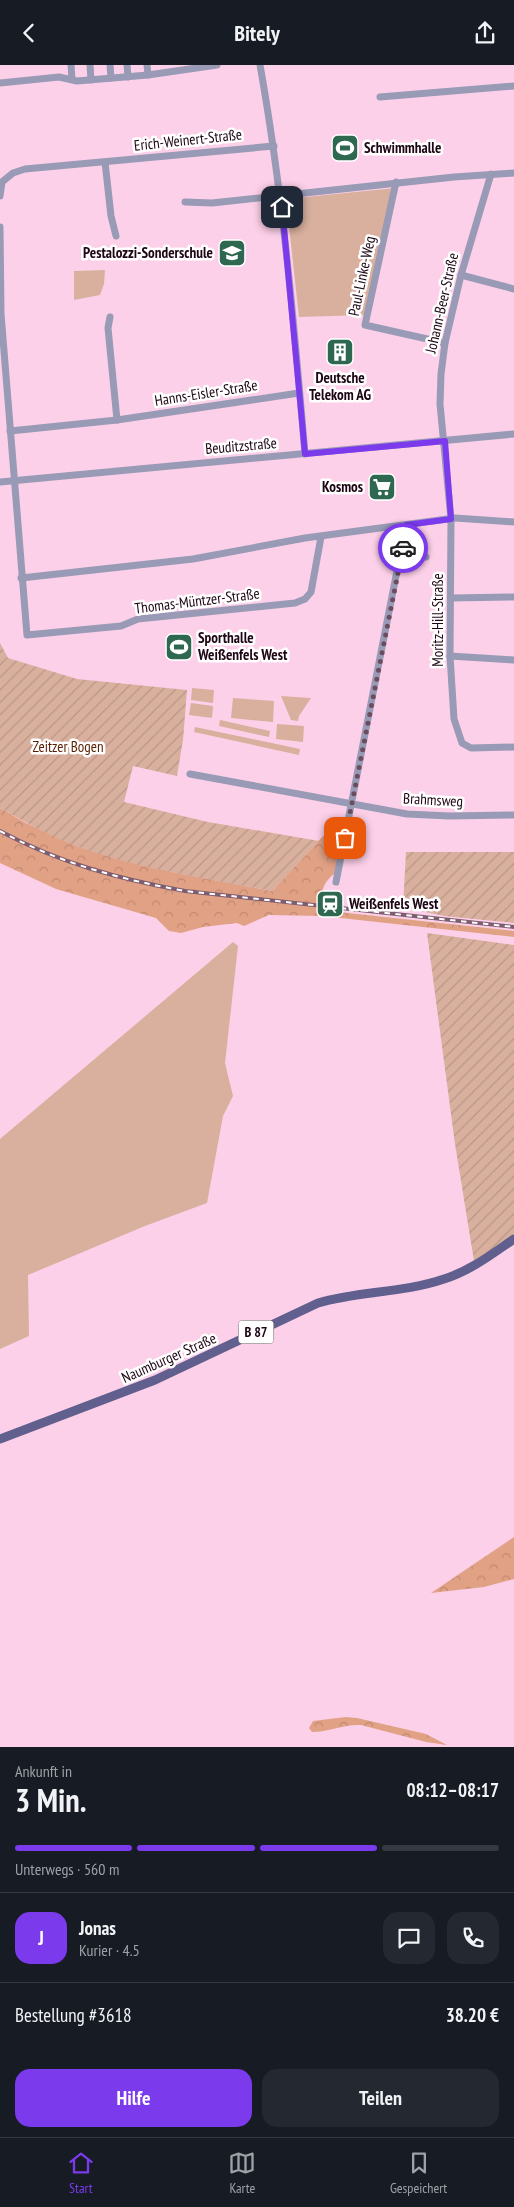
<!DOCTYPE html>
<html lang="de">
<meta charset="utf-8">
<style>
:root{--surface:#171b24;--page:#242831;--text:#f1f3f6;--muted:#9ea1a6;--line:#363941;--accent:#7c3aed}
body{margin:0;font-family:"PT Sans Narrow",sans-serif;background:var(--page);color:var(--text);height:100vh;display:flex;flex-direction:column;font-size:19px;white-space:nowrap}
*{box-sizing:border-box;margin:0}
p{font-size:16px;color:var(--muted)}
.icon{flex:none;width:28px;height:28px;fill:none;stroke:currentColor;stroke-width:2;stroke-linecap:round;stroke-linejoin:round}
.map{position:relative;height:1682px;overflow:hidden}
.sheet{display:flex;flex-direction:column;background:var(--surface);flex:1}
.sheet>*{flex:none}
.pin{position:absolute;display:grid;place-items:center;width:42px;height:42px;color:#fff;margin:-21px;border-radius:10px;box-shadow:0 2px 8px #0006}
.courier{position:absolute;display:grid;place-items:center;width:50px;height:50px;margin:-25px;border:4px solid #7c3aed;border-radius:50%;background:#fff;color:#222;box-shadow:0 1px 6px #0007}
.summary em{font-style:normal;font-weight:700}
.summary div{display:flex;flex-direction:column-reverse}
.summary{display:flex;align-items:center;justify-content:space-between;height:85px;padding:0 15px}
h1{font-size:32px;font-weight:700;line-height:38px}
.bar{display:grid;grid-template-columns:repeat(4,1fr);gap:8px 5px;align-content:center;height:60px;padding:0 15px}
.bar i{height:6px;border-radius:4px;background:var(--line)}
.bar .selected{background:var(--accent)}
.bar p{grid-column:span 4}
.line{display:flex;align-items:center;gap:12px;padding:0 15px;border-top:1px solid var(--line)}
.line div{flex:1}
.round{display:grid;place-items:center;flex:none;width:52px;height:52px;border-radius:15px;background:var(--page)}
.button{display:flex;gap:10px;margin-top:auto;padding:10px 15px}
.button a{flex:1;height:58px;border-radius:15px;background:var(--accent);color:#fff;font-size:20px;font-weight:700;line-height:58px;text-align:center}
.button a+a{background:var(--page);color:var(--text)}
header{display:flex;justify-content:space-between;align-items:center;height:65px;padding:0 15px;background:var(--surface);font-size:22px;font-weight:700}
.tab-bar{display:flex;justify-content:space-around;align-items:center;height:70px;border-top:1px solid var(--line);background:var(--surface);font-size:14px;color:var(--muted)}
.tab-bar a{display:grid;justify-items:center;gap:2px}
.tab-bar .selected{color:var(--accent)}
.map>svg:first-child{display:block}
.forest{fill:url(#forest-crowns)}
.park{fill:#d9b09e}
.garden{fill:url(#garden-furrows)}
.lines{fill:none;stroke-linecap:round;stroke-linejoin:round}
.minor{stroke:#999ab5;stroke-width:7}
.major{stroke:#605f8e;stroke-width:9}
.rail-casing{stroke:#7e5d70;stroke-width:4}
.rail{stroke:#fff;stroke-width:2;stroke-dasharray:5.5;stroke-linecap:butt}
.done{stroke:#6c4d5f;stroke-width:5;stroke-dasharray:0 9}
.route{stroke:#7c3aed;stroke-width:6}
.labels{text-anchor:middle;stroke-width:5;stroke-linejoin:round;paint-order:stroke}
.shield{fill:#fff;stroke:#62515b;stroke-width:1}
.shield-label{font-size:14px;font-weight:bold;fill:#1e0615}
.street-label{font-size:15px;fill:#1e0615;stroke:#fff}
.poi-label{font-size:15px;font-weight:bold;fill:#1e0615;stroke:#fff;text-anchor:start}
.park-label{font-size:15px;fill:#591f00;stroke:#fff}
</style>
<header><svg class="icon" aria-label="back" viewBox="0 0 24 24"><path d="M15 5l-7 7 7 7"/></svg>Bitely<svg class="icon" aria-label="share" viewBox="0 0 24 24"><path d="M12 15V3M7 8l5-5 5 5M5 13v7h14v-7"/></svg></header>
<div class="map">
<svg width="514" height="1682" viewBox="0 0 514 1682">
<defs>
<pattern id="forest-crowns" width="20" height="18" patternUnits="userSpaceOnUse" patternTransform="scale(1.25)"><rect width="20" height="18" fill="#e1a185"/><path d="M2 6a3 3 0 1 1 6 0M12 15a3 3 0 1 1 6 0" fill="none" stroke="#c18972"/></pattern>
<pattern id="garden-furrows" width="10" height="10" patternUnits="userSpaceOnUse" patternTransform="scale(1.25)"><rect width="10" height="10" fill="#d9b09e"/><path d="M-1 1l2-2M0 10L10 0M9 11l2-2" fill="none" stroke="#ba9687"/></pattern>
</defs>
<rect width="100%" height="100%" fill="#fdd0e9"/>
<!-- forest -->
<g class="forest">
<path d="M0 743 26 758 79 782 172 807 272 826 323 771 341 775 335 808C322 818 321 828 320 845L514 866V872L322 851 269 850 244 861 237 858 203 862 181 868 169 866 156 853 56 824 0 798Z"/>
<polygon points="514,1472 514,1514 484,1522 431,1528"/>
<path d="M346 1652 357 1653 426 1669 447 1680 426 1677 361 1660C344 1659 329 1667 312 1667L309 1663 313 1656Z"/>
</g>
<!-- park -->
<g class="park">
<polygon points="395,123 364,250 299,252 286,134"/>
<polygon points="105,205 104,219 100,230 74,235 74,206"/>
<polygon points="192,623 214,625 213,638 191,635"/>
<polygon points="281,631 311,633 299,651 298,656 291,655"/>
<polygon points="233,633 274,636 273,657 231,653"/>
<polygon points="191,638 213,641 212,653 189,650"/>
<polygon points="220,655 270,666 269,672 219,661"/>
<polygon points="277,659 304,661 303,677 276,674"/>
<polygon points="195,662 300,684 299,690 194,667"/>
<polygon points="233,877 238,881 225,998 233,1031 223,1051 207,1138 145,1161 28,1210 29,1271 0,1284 0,1074"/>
</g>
<!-- garden -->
<g class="garden">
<path d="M0 578 8 593 77 614 187 625 183 675 177 711 133 701 124 737 208 757 319 776 272 826C210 814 138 804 79 782 51 772 25 757 0 743Z"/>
<polygon points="406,787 514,787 514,858 444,851 403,842"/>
<polygon points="427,868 514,880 514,1170 474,1196 455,1079"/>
</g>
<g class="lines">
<!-- minor -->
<g class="minor">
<polyline points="71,0 72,14"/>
<polyline points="90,0 91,15"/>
<polyline points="110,0 111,13"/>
<polyline points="127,0 128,12"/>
<polyline points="147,0 148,10"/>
<path d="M260 0C283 129 294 259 305 389"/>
<polyline points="0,18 59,12 77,16 148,10 217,0"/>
<polyline points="380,32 514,21"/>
<polyline points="105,97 111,151 116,171"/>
<polyline points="491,109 461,210 445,278 441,309 440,339 451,454 450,591 454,654 462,678 471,683 514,682"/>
<polyline points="396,117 365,260 445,278"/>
<polyline points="0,131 2,117 13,108 25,104 274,81"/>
<polyline points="185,137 212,138 454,112 514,108"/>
<polyline points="0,162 1,249 27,570 121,561 138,554 295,538 305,534 311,527 321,472"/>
<polyline points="461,210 514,224"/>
<polyline points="110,252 108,263 117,355"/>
<polyline points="10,366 117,355 299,328"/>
<polyline points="0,417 514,369"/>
<polyline points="401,492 426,492"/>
<polyline points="21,513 193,494 305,473 455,453 514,457"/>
<polyline points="451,533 514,532"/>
<polyline points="450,591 514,595"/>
<polyline points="190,709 407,749 449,751 514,750"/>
<polyline points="336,817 406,460"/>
</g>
<!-- major -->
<path class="major" d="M0 1374 155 1315 318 1238C359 1226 403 1228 444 1214 470 1206 492 1189 514 1174"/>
<!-- rail casing -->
<g class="rail-casing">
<path id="rail" d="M0 766C59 798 119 814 185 826L514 862"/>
</g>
<!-- rail -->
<use href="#rail" class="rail"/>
</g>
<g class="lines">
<!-- done -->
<polyline class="done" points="345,773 403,483"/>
<!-- route -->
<polyline class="route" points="282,142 305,389 445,376 451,454 406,460 403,483"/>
</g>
<!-- icons -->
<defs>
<g id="stadium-square" transform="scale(1.4375)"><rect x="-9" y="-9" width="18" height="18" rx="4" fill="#2f6850" stroke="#fff"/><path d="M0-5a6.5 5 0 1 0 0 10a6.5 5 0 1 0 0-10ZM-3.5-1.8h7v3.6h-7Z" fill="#fff"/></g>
<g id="school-square" transform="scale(1.4375)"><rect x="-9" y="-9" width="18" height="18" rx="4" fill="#2f6850" stroke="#fff"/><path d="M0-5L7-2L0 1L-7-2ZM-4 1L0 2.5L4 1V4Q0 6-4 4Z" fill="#fff"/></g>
<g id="building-square" transform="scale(1.4375)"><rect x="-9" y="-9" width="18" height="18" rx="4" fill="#2f6850" stroke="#fff"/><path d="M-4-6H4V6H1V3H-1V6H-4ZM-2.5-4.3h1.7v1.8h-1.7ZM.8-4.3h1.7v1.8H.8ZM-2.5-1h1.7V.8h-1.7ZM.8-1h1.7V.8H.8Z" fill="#fff"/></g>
<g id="supermarket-square" transform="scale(1.4375)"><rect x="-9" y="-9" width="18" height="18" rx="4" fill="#2f6850" stroke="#fff"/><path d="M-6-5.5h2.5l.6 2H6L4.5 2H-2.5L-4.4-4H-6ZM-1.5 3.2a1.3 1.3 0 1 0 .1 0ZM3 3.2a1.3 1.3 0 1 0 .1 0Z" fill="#fff"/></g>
<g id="station-square" transform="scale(1.4375)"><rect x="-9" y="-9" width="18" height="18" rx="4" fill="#2f6850" stroke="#fff"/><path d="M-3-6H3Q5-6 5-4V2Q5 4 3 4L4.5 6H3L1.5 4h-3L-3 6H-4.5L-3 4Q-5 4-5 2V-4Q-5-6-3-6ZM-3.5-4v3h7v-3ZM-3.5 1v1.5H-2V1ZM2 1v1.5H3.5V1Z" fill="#fff"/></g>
</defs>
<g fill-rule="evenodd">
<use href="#stadium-square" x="345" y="83"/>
<use href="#school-square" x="232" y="188"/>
<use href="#building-square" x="340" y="287"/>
<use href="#supermarket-square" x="382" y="422"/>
<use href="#stadium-square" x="179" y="582"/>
<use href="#station-square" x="330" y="839"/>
</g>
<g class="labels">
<!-- shield labels -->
<rect class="shield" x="238.5" y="1255.5" width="35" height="23" rx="4"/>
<g class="shield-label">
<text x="256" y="1272">B 87</text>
</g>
<!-- street labels -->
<g class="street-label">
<text transform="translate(188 75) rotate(-6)" y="5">Erich-Weinert-Straße</text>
<text transform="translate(362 211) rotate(-78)" y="5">Paul-Linke-Weg</text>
<text transform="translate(442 238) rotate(-77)" y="5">Johann-Beer-Straße</text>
<text transform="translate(206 328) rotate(-9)" y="5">Hanns-Eisler-Straße</text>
<text transform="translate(241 381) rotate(-5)" y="5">Beuditzstraße</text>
<text transform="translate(197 536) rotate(-7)" y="5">Thomas-Müntzer-Straße</text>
<text transform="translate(438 555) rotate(-90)" y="5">Moritz-Hill-Straße</text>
<text transform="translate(433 735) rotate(3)" y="5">Brahmsweg</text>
<text transform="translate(169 1293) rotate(-24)" y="5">Naumburger Straße</text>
</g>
<!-- poi labels -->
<g class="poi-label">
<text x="364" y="88">Schwimmhalle</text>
<text x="213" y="193" text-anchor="end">Pestalozzi-Sonderschule</text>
<text x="340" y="318" text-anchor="middle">Deutsche<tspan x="340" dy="17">Telekom AG</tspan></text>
<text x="363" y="427" text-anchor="end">Kosmos</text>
<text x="198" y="578">Sporthalle<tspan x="198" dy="17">Weißenfels West</tspan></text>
<text x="349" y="844">Weißenfels West</text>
</g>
<!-- park labels -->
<g class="park-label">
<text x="68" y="687">Zeitzer Bogen</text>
</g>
</g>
</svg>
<div class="pin" style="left:345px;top:773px;background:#ea580c"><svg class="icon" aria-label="bag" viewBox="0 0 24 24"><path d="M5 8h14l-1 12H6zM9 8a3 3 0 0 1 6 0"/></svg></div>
<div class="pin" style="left:282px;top:142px;background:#1f2937"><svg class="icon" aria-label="home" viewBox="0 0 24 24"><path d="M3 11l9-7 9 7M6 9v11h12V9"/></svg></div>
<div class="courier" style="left:403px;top:483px"><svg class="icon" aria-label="car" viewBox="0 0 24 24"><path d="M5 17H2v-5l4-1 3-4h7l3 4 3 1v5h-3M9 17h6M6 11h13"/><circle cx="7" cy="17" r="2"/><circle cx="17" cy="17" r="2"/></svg></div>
</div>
<section class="sheet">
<div class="summary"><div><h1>3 Min.</h1><p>Ankunft in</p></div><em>08:12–08:17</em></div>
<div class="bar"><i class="selected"></i><i class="selected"></i><i class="selected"></i><i></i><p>Unterwegs · 560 m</p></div>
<div class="line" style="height:90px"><b class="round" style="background:var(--accent);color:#fff">J</b><div><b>Jonas</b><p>Kurier · 4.5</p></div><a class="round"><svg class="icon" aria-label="chat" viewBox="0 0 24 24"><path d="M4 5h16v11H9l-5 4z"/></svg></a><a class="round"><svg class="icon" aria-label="phone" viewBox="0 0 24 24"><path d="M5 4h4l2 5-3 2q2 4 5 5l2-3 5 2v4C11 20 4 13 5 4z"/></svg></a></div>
<div class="line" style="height:65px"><div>Bestellung #3618</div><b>38.20 €</b></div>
<div class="button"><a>Hilfe</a><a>Teilen</a></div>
</section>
<nav class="tab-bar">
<a class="selected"><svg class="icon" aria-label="home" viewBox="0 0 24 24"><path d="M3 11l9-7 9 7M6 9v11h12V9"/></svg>Start</a>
<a><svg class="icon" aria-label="map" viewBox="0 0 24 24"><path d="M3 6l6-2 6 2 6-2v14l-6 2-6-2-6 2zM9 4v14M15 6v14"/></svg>Karte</a>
<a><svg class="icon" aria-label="saved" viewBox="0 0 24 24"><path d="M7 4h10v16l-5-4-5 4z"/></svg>Gespeichert</a>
</nav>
